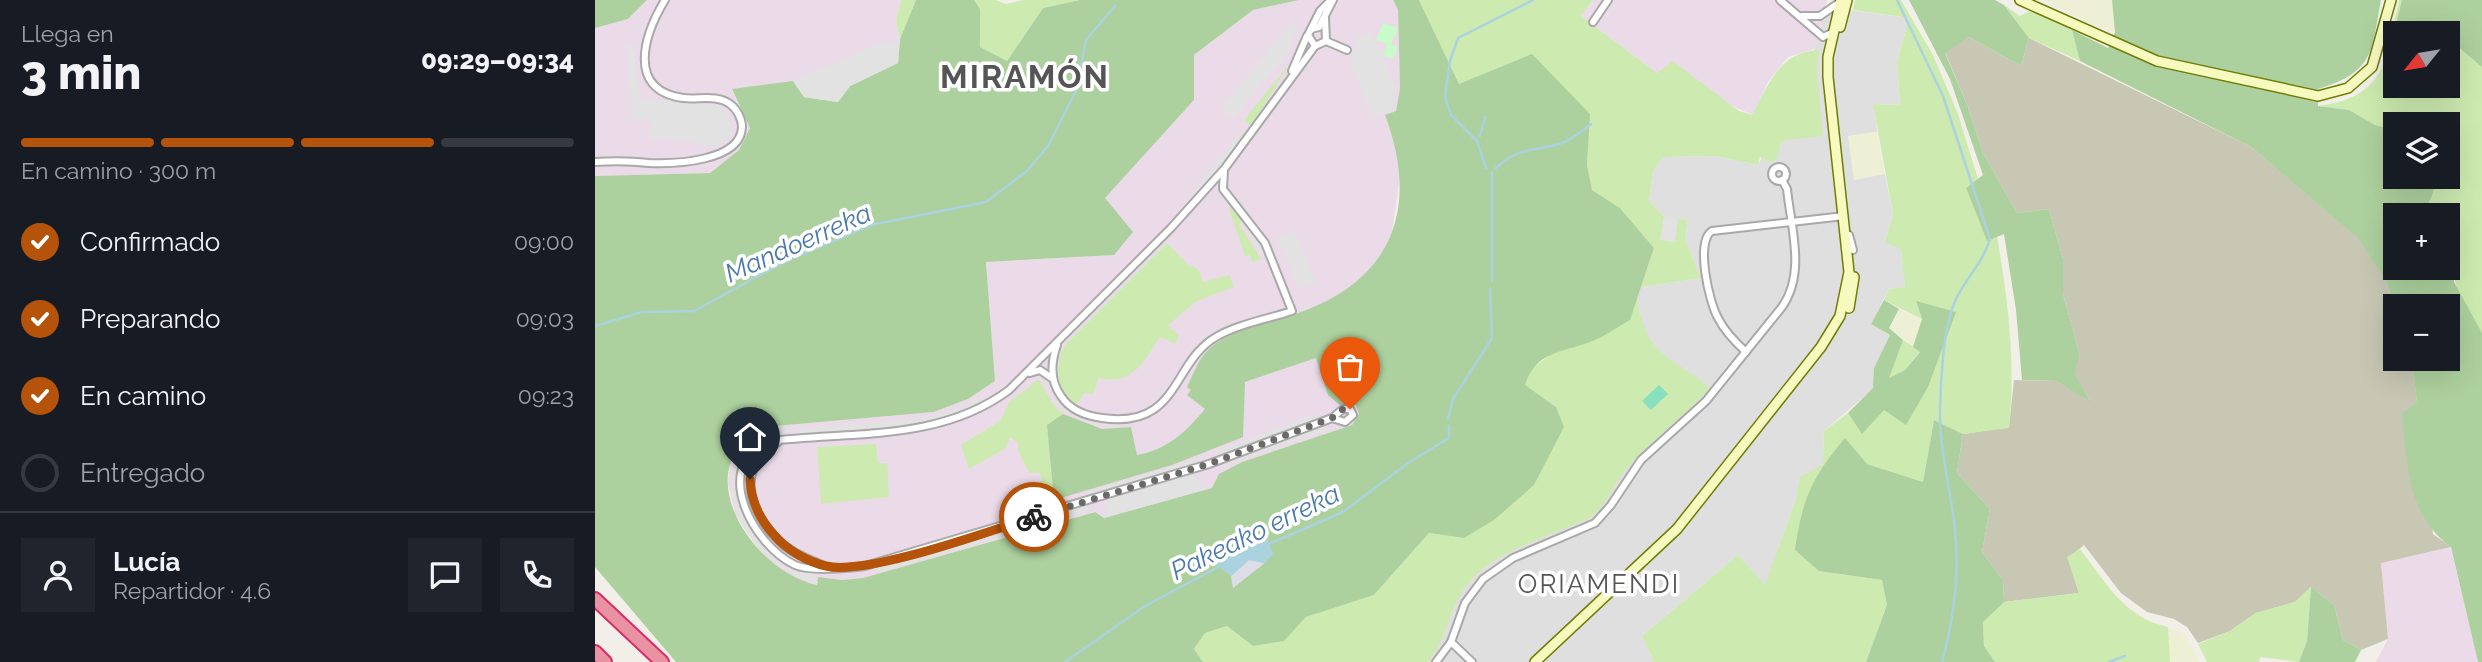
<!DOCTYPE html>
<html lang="es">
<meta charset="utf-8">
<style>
:root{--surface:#171b24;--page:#20242c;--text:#f1f3f6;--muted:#9ea1a6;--line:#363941;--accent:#b45309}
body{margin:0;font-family:Raleway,sans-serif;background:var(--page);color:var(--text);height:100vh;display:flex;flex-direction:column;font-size:26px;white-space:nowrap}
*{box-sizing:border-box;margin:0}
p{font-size:23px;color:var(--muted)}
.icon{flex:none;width:38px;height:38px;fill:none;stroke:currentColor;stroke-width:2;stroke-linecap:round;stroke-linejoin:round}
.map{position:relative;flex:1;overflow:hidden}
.side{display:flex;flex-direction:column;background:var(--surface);width:595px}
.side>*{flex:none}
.needle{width:46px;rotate:240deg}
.fabs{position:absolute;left:1788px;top:21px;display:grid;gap:14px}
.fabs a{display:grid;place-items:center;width:77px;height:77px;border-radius:0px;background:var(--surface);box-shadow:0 7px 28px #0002;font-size:35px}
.pin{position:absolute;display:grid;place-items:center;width:60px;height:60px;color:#fff;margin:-72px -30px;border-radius:50% 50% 50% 0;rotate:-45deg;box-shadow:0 0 7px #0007}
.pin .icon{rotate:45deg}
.courier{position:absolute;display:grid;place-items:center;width:70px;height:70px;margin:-35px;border:5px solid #b45309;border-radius:50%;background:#fff;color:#222;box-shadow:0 2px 9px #0007}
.head em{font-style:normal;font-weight:800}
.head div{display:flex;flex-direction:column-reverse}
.head{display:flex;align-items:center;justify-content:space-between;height:119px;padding:0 21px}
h1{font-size:46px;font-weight:800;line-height:52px}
.bar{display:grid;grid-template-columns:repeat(4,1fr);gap:10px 7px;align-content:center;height:84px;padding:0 21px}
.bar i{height:9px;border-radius:5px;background:var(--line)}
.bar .on{background:var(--accent)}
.bar p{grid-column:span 4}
.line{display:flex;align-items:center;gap:18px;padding:0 21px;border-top:2px solid var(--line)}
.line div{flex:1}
.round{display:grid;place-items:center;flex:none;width:74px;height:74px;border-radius:0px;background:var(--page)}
ol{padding:0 21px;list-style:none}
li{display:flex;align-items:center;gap:21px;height:77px}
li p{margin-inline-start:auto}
li .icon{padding:7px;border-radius:50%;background:var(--accent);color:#fff;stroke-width:4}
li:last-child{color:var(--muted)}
li i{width:38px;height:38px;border:4px solid var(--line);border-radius:50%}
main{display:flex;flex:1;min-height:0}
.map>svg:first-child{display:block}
.residential{fill:#e0dfdf}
.industrial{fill:#ebdbe8}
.construction{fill:#c7c7b4}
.farmland{fill:#eef0d5}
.grass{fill:#cdebb0;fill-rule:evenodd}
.forest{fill:#add19e}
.park{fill:#c8facc}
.pitch{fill:#88e0be}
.parking{fill:#e2e2e2}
.plaza{fill:#dddde8}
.water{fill:#aad3df}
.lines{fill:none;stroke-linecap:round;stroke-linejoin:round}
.stream{stroke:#aad3df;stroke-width:2.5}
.street-casing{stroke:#a9a9a9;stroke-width:10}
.secondary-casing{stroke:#707d05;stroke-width:12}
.highway-casing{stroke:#dc2a67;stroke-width:16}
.street{stroke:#fff;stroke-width:6}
.secondary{stroke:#f7fabf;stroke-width:9}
.highway{stroke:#e892a2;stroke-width:12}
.done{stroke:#6b6a68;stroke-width:7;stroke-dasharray:0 12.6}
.route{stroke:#b45309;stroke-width:9}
.labels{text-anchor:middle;stroke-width:7;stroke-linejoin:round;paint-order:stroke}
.water-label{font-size:26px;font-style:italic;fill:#4a7aab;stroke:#fff}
.neighbourhood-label{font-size:26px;letter-spacing:2px;fill:#555;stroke:#fff}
.district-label{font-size:32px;font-weight:bold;letter-spacing:2px;fill:#555;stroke:#fff}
</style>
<main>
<section class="side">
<div class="head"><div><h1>3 min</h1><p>Llega en</p></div><em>09:29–09:34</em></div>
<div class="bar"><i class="on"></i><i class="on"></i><i class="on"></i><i></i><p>En camino · 300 m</p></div>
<ol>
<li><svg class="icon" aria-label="check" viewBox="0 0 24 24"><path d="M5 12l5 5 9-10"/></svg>Confirmado<p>09:00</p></li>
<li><svg class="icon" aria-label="check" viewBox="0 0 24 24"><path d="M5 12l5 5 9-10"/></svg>Preparando<p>09:03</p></li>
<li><svg class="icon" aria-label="check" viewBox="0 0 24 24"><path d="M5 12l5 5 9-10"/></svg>En camino<p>09:23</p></li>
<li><i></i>Entregado</li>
</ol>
<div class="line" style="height:126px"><a class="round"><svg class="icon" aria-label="person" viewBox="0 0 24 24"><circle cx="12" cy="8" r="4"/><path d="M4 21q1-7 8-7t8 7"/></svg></a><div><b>Lucía</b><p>Repartidor · 4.6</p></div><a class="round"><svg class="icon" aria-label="chat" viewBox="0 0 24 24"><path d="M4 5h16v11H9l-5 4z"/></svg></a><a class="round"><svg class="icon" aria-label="phone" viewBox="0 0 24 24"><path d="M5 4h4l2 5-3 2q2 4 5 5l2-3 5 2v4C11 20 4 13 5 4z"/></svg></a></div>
</section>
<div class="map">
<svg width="1887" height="662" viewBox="0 0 1887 662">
<rect width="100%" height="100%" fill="#f2efe9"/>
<!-- residential -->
<polygon class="residential" points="1230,7 1314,18 1302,62 1305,105 1279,104 1282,132 1254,136 1259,179 1290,174 1298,214 1290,241 1306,248 1310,287 1294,289 1276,324 1295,335 1279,368 1279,388 1229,431 1228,464 1205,478 1200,502 1170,586 1143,555 1047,636 1059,662 770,662 1035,320 1046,287 1106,278 1090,239 1093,220 1069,216 1054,201 1058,171 1068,157 1120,156 1163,165 1220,49"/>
<!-- industrial -->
<g class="industrial">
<polygon points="52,0 306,0 301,21 305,39 303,63 255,86 137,90 155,128 144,150 115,173 0,176 0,28 33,19"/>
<polygon points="704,0 798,0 803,10 805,88 801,111 790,115 800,141 806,170 796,238 782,264 765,281 740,299 708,312 761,404 764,414 757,425 647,462 625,474 617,488 509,518 499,512 268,578 247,580 223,577 222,585 206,581 185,570 166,552 140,514 133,484 135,461 153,436 169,427 339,412 373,399 400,381 391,262 519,255 509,198 599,100 599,55 658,10"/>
<polygon points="998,0 1232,0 1220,49 1193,57 1173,82 1158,115 1062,73 986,16"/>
<polygon points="1856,547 1883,662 1781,662 1793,639 1786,563"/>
</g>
<!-- construction -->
<polygon class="construction" points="1374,37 1426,66 1434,38 1656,147 1765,239 1789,278 1801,309 1801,359 1817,359 1838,534 1856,547 1786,563 1793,639 1766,650 1748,640 1739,605 1716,587 1700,602 1661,613 1635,631 1603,643 1592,627 1579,619 1552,612 1526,593 1489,545 1473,558 1484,593 1409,602 1408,580 1387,552 1395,509 1362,473 1368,434 1414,427 1419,380 1461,381 1495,400 1478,374 1485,356 1468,294 1468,259 1454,209 1422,213 1388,153 1373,107 1350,52"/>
<!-- farmland -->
<g class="farmland">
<polygon points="1448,0 1517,0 1520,32 1496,24"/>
<polygon points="1282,132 1290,174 1259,180 1253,136"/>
<polygon points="1304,309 1327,319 1318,347 1294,328"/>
<polygon points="1573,627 1591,635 1605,662 1575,662"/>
</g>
<!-- grass -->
<g class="grass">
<polygon points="306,0 321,0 305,39 301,21"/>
<polygon points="379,0 401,0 411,4 429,0 485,0 448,8 412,61 385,47 385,9"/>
<path d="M824 0H998L986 16 1062 73 1078 61 1144 111 1157 115C1174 84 1184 52 1224 50L1222 72 1228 136 1191 140 1185 145 1183 157 1177 163 1165 157 1163 165 1120 156 1068 157 1058 171 1054 201 1069 216 1093 220 1090 239 1106 278 1046 287 1059 248 1025 208 997 190 992 165 994 114 864 84Z"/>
<path d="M1260 0H1306L1338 55 1363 114 1383 179 1371 188 1392 240 1402 236C1413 301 1421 362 1414 428L1368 434 1339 420 1328 482 1272 464 1224 571 1287 580 1292 605 1271 662H1059L1047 636 1143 555 1170 585 1200 502 1205 477 1228 464 1229 431 1253 413 1267 433 1361 312 1321 302 1327 319 1289 300 1294 289 1310 287 1306 249 1290 242 1298 214 1278 104 1305 105 1302 62 1314 18 1258 10Z"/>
<path d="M1804 0H1887V333C1859 308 1853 250 1853 215L1828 213 1839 190 1837 177H1853V124H1801V130L1780 125 1754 110 1723 106C1793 97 1791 58 1804 0ZM1801 33H1853V86H1801Z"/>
<polygon points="1409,5 1425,16 1436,10 1477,30 1485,61 1434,38"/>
<polygon points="696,62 656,126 649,120"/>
<polygon points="633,206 648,220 644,224 666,259 657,262 655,255 650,256"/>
<path d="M572 243 595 267 597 265 605 272 608 282 635 275 639 287 602 301 573 325 584 336 580 344 565 337C549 361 538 386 504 378L498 394 489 393 482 405C461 390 458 367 470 345Z"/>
<path d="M1042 299C1051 357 1076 355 1115 388 1090 416 1060 437 1035 464 1020 481 1014 502 996 517 954 538 891 551 866 594 851 618 852 640 833 662H608L599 649 610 633 632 626 658 646 689 641 711 617 779 595 834 533 869 538 961 407 929 385 935 370 959 352 997 341 1034 320Z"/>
<polygon points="1308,340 1325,351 1310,370 1293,379"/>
<polygon points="444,379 457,403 468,414 452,425 459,500 451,503 445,473 434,473 423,451 423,443 415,437 411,448 374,469 366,445 405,421 414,402"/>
<polygon points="281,444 283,463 292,463 294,497 226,504 222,447"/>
<path d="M1485 549C1511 582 1528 617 1573 627L1575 662H1400L1389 646 1388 621 1409 602 1484 593 1472 557Z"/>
<polygon points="1716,587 1712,641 1704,662 1665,657 1664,662 1612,662 1603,644 1635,631 1661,613 1700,602"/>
</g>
<!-- forest -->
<g class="forest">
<polygon points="0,0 52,0 33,19 0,28"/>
<path d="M321 0H379L385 9V47L412 61 448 8 485 0H704L658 10 599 55V100L510 198 538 232 519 255 391 262 400 381 373 399 339 412 169 427C89 468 157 571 222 585L223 577 247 580 268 578 500 512 509 518 617 488 624 474 647 462 757 425 764 414 761 405 746 406 733 395 721 358 650 382 648 437 577 465 459 500 452 425 468 414 507 429 536 427 542 455C572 450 592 431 610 409L592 395 596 390 592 387C598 375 603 359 613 350 636 328 677 323 706 312 800 278 824 205 790 115L801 111 805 88 803 10 798 0H824L864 84 937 54 995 114 992 165 997 190 1025 208 1059 248 1035 320C1022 327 1009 337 995 342 966 353 941 351 930 385L961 407 969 427 939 485 899 520 869 538 834 533 779 595 711 617 689 641 658 646 632 626 610 633 599 649 608 662H81L0 567V176L115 173 144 150 155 128 137 89 198 81 209 97 243 102 255 86 303 63 305 39Z"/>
<polygon points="1314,0 1400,0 1409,5 1434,38 1426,66 1374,37 1350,53 1373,107 1388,153 1422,213 1454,209 1468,259 1468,294 1485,356 1479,374 1496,402 1461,381 1427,380 1421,310 1409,234 1392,241 1371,188 1388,175 1355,79"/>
<path d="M1517 0H1786C1776 53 1779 72 1723 89V106L1754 110 1780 125 1801 130V177H1837L1839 190 1829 215H1801V268H1853V255L1859 267V282L1887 333V662H1883L1856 547C1812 516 1812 462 1807 413L1822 403 1817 359H1853V306H1801V309L1789 278 1764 239 1656 147 1485 61 1477 30 1513 48 1520 32Z"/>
<polygon points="1807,0 1887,0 1887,67 1853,38 1853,33 1799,33"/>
<polygon points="1289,300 1304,309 1294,328 1308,340 1294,378 1310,370 1325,352 1318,347 1327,319 1321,301 1361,312 1333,387 1311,425 1289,410 1267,434 1253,413 1278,388 1279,368 1295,335 1276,324"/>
<path d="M1339 420 1368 434 1362 473 1395 509 1387 552 1408 580 1409 602 1388 622 1389 646 1400 662H1271L1292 605 1287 580 1224 571 1200 550C1207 500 1217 477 1250 438L1272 464 1328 482Z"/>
<polygon points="1716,587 1739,605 1748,640 1766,650 1760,662 1704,662 1712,641"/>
</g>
<!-- park -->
<polygon class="park" points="788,23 803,28 796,44 803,47 798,59 788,55 792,44 781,40"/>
<!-- pitch -->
<polygon class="pitch" points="1064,385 1073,394 1056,410 1047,401"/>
<!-- parking -->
<g class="parking">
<polygon points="696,23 704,30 693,43 698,47 638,119 626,108"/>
<polygon points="777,32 801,87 799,109 778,117 755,62 762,39"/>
<polygon points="305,39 303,63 255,86 243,102 209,97 198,81 292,41 297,44"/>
<polygon points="31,45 39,45 45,100 110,104 127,108 135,117 138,134 119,148 96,141 54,138 55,119 38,121"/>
<polygon points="645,133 649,136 601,197 597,193"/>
<polygon points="1069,216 1083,219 1080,242 1065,240"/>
<polygon points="651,221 667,245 676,261 671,263 647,224"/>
<polygon points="699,231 721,282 704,289 682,238"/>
<polygon points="387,397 390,402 362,415 330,424 328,419 360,410"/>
<polygon points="463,400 481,415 522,422 523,427 492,423 469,410 461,402"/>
<polygon points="726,413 736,428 628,467 620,451"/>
<polygon points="324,419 325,425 202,434 202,429"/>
<polygon points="194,426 195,435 171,437 153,446 147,456 142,479 136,481 139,464 149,442 168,429"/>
<polygon points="607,457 614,464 494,497 490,493"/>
<polygon points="596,470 611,489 509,518 513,495"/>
<polygon points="142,486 148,511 163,537 185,559 219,575 223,583 207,580 166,552 150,530 141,512 136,489"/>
<polygon points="489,504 496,510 389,543 387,535"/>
<polygon points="383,537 385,543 283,573 281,567"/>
</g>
<!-- plaza -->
<polygon class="plaza" points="654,560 670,563 638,588 636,576"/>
<!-- water -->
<polygon class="water" points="673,540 678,554 670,563 654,560 636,576 622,565 646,549"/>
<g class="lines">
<!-- stream -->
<g class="stream">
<path d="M1302 0 1348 96 1395 239C1388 262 1372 277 1361 299 1348 327 1346 378 1345 409 1344 450 1356 490 1360 530 1365 573 1358 621 1347 662"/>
<polyline points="885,136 890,117"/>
<polyline points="891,168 882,141 856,115 850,97 855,61 863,38 938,0"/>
<path d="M900 169C923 146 939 152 967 143 978 139 987 131 996 124"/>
<polyline points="897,172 897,281"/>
<polyline points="0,326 47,312 99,311 189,262 276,225 391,202 432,171 453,146 481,91 491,40 520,6"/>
<polyline points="853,419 858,399 897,338 895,289"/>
<polyline points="672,545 748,512 813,463 854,438 854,426"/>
<polyline points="470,662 550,606 625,566"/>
<polyline points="1514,662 1530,656"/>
</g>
<!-- street casing -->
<g class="street-casing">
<g id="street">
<polyline points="1185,0 1228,37 1239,32"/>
<polyline points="1207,16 1225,16 1245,2"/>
<polyline points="730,18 731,41"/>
<polyline points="998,22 1013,0"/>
<polyline points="716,29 725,11 735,1"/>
<polyline points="731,41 720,46 713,35 716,29 724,27 738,0"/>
<polyline points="731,41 752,50"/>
<path d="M720 46 630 168 576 228 414 390C344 442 257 431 174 441 115 466 158 545 200 565 216 572 252 568 270 566L614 464 737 418 748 409H755L758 415 750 422 737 418"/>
<polyline points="697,71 712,36"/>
<path d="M0 162C18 161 36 161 54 163 78 164 146 162 147 127 147 119 142 109 135 104 122 94 103 100 88 98 30 90 50 33 70 0"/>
<circle cx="1184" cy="174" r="7"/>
<polyline points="1254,235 1258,250"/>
<path d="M462 345C456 362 455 381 466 396 475 410 492 416 507 418 585 429 576 363 621 337 643 324 673 319 697 311L670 243 628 189 629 170"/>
<path d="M1151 352C1140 342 1130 332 1123 318 1114 302 1100 241 1117 231L1249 216"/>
<polyline points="435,373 445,370 458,379"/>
<path d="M183 442C138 469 154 517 190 546 201 555 216 560 229 566"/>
<polyline points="856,642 877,662"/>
<path d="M841 662 856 642 870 603 888 579 918 558 1000 523 1016 505 1046 460 1111 401 1187 307C1211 273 1196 228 1192 189L1187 180"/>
</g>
</g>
<!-- secondary casing -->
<g class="secondary-casing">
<g id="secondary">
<polyline points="1425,0 1562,61 1723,96 1753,88 1777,67 1796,0"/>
<polyline points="1245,27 1252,0"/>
<polyline points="1254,308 1259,277"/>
<polyline points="940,662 1082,529 1226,347 1245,316 1254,272 1233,77 1233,57 1246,0"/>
</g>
</g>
<!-- highway casing -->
<g class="highway-casing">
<g id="highway">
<polyline points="0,599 67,662"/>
<polyline points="0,652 10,662"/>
</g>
</g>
<!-- street -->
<use href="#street" class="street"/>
<!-- secondary -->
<use href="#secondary" class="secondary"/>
<!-- highway -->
<use href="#highway" class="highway"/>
</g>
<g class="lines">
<!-- done -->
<polyline class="done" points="439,517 614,464 737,418 748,409 755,409"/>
<!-- route -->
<path class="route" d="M155 479C156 501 165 520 180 536 192 550 213 562 231 566 272 576 394 531 439 517"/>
</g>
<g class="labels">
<!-- water labels -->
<g class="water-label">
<text transform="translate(203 243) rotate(-24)" y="9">Mandoerreka</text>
<text transform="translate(660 532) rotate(-26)" y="9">Pakeako erreka</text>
</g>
<!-- neighbourhood labels -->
<g class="neighbourhood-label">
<text x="1004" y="593">ORIAMENDI</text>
</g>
<!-- district labels -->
<g class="district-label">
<text x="430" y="88">MIRAMÓN</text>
</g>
</g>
</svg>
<div class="fabs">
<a><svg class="needle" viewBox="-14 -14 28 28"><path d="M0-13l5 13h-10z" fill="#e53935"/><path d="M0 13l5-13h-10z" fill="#9ea1a6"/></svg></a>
<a><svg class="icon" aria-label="layers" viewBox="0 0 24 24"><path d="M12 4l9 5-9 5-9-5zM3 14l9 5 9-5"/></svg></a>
<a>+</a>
<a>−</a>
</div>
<div class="pin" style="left:755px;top:409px;background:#ea580c"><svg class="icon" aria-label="bag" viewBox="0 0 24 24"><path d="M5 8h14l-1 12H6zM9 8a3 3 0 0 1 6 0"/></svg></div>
<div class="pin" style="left:155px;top:479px;background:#1f2937"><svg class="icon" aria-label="home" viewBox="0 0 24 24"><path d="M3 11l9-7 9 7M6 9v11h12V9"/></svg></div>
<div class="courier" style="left:439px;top:517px"><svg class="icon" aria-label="bike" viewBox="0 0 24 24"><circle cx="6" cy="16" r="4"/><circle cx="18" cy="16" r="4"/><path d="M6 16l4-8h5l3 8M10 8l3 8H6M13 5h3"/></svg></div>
</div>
</main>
